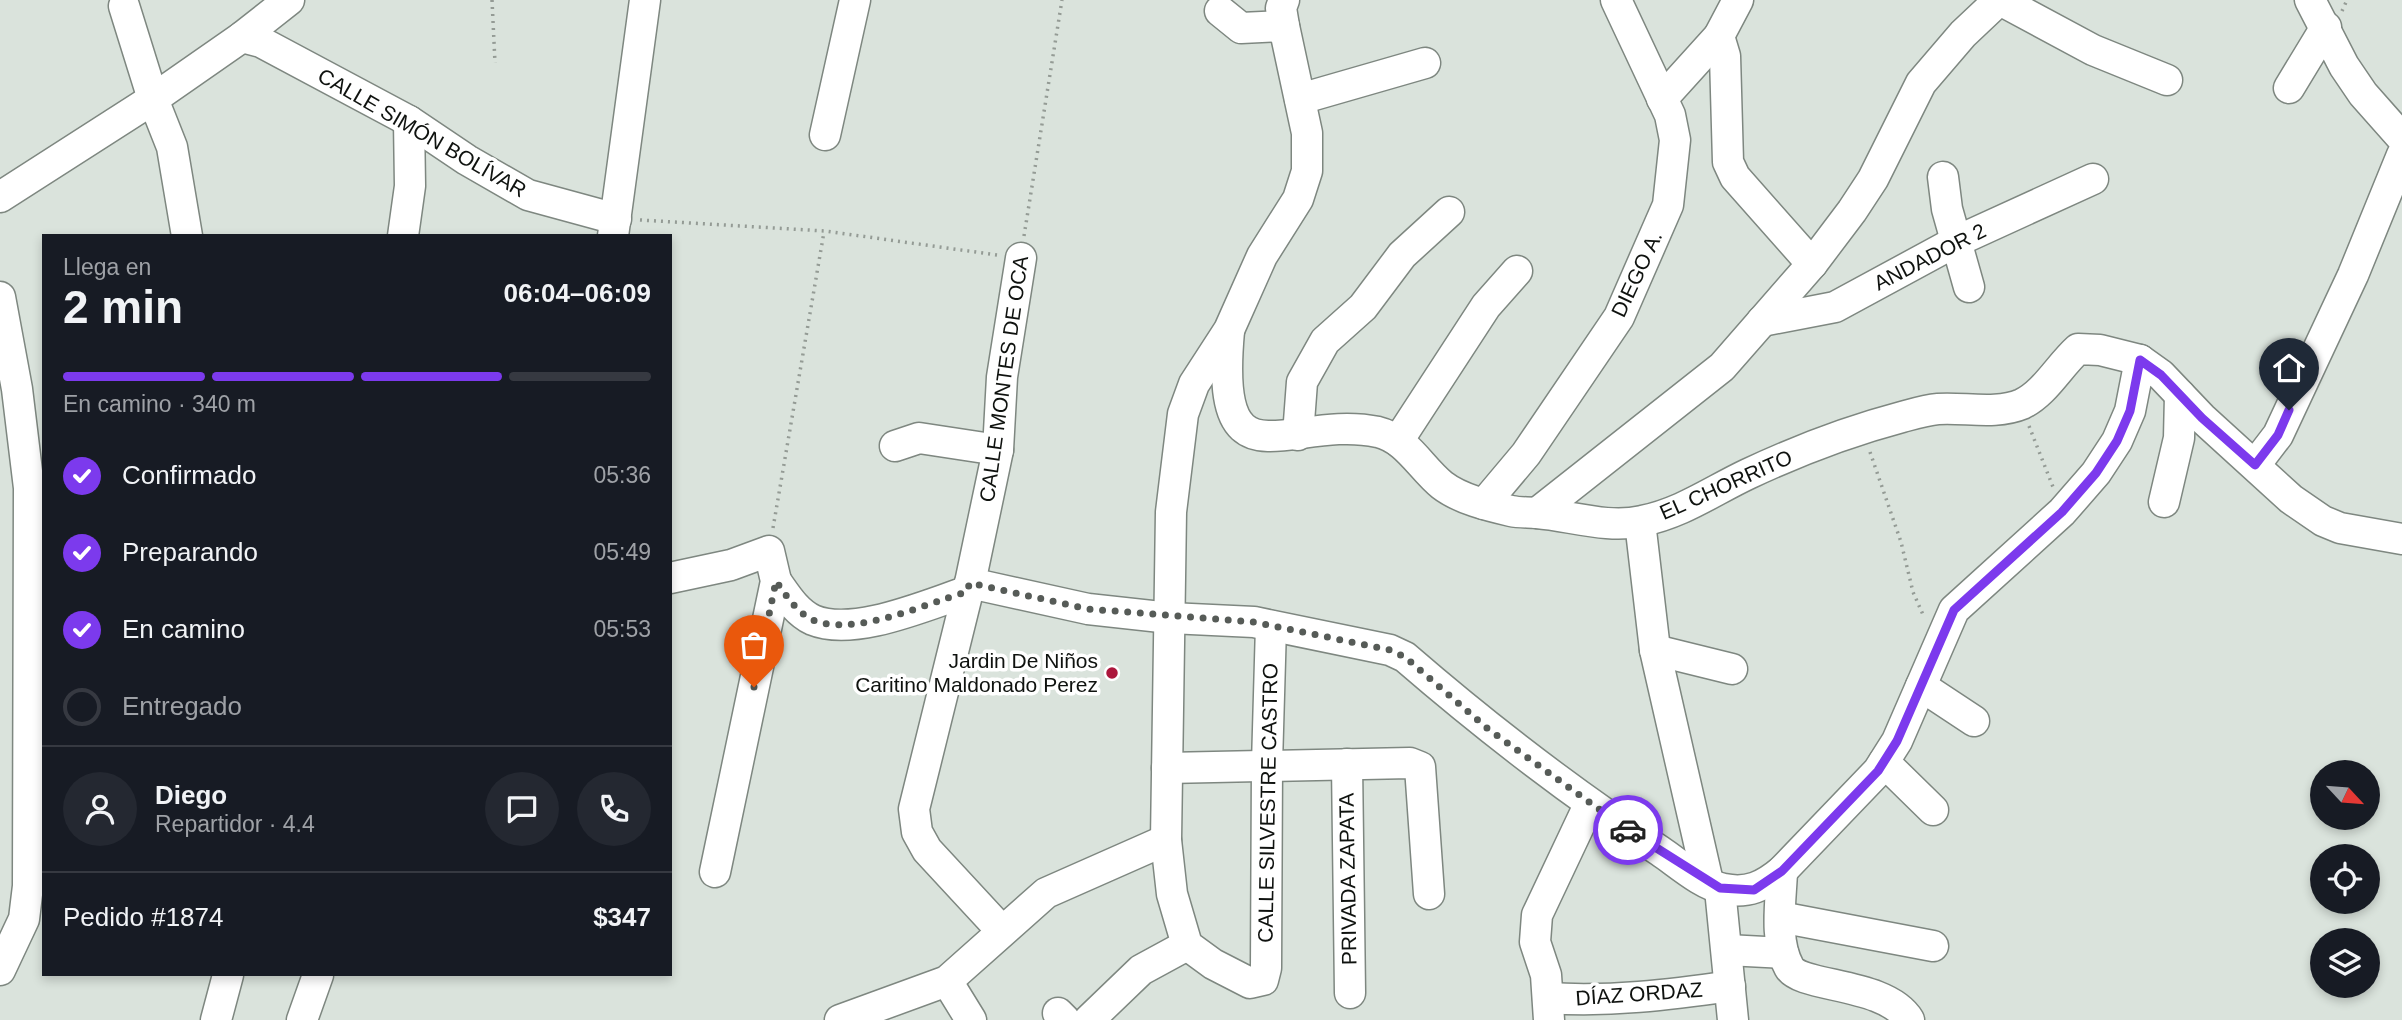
<!DOCTYPE html>
<html lang="es">
<meta charset="utf-8">
<style>
:root{--surface:#171b24;--page:#242831;--text:#f1f3f6;--muted:#9ea1a6;--line:#363941;--accent:#7c3aed}
body{margin:0;font-family:Helvetica,sans-serif;background:var(--page);color:var(--text);height:100vh;display:flex;flex-direction:column;font-size:26px;white-space:nowrap}
*{box-sizing:border-box;margin:0}
p{font-size:23px;color:var(--muted)}
.icon{flex:none;width:38px;height:38px;fill:none;stroke:currentColor;stroke-width:2;stroke-linecap:round;stroke-linejoin:round}
.map{position:relative;flex:1;overflow:hidden}
.panel{position:absolute;left:42px;top:234px;width:630px;height:742px;display:flex;flex-direction:column;background:var(--surface);border-radius:0px;box-shadow:0 4px 10px #0003}
.panel>*{flex:none}
.needle{width:46px;rotate:116deg}
.controls{position:absolute;left:2310px;top:760px;display:grid;gap:14px}
.controls a{display:grid;place-items:center;width:70px;height:70px;border-radius:50%;background:var(--surface);box-shadow:0 4px 10px #0003;font-size:35px}
.pin{position:absolute;display:grid;place-items:center;width:60px;height:60px;color:#fff;margin:-72px -30px;border-radius:50% 50% 50% 0;rotate:-45deg;box-shadow:0 0 7px #0007}
.pin .icon{rotate:45deg}
.courier{position:absolute;display:grid;place-items:center;width:70px;height:70px;margin:-35px;border:5px solid #7c3aed;border-radius:50%;background:#fff;color:#222;box-shadow:0 2px 9px #0007}
.headline em{font-style:normal;font-weight:700}
.headline div{display:flex;flex-direction:column-reverse}
.headline{display:flex;align-items:center;justify-content:space-between;height:119px;padding:0 21px}
h1{font-size:46px;font-weight:700;line-height:52px}
.bar{display:grid;grid-template-columns:repeat(4,1fr);gap:10px 7px;align-content:center;height:84px;padding:0 21px}
.bar i{height:9px;border-radius:5px;background:var(--line)}
.bar .on{background:var(--accent)}
.bar p{grid-column:span 4}
.line{display:flex;align-items:center;gap:18px;padding:0 21px;border-top:2px solid var(--line)}
.line div{flex:1}
.round{display:grid;place-items:center;flex:none;width:74px;height:74px;border-radius:37px;background:var(--page)}
ol{padding:0 21px;list-style:none}
li{display:flex;align-items:center;gap:21px;height:77px}
li p{margin-inline-start:auto}
li .icon{padding:7px;border-radius:50%;background:var(--accent);color:#fff;stroke-width:4}
li:last-child{color:var(--muted)}
li i{width:38px;height:38px;border:4px solid var(--line);border-radius:50%}
.map>svg:first-child{display:block}
.lines{fill:none;stroke-linecap:round;stroke-linejoin:round}
.minor-casing{stroke:#7e8780;stroke-width:33}
.path{stroke:#949b95;stroke-width:3.5;stroke-dasharray:2 5;stroke-linecap:butt}
.minor{stroke:#fff;stroke-width:30}
.done{stroke:#565b57;stroke-width:7;stroke-dasharray:0 12.6}
.route{stroke:#7c3aed;stroke-width:9}
.poi-dot{fill:#ac173c;stroke:#fff;stroke-width:2.5}
.labels{text-anchor:middle;stroke-width:7;stroke-linejoin:round;paint-order:stroke}
.street-label{font-size:21px;fill:#0f120f;stroke:#fff}
.poi-label{font-size:21px;fill:#0f120f;stroke:#fff;text-anchor:end}
</style>
<div class="map">
<svg width="2402" height="1020" viewBox="0 0 2402 1020">
<rect width="100%" height="100%" fill="#dae3dc"/>
<g class="lines">
<!-- minor casing -->
<g class="minor-casing">
<g id="minor">
<polyline points="2000,0 2093,50 2167,80"/>
<polyline points="2310,0 2344,66 2363,94 2402,138"/>
<polyline points="124,6 153,99 172,147 187,236"/>
<polyline points="1220,11 1241,28 1284,26"/>
<polyline points="1719,36 1725,56 1728,162 1735,177 1812,264"/>
<polyline points="242,37 261,42 409,121 467,160 528,195 616,219"/>
<polyline points="2289,88 2326,27"/>
<polyline points="1300,99 1425,63"/>
<polyline points="1662,99 1719,36 1738,0"/>
<polyline points="825,135 855,0"/>
<polyline points="1943,177 1947,209 1969,287"/>
<polyline points="0,197 153,99 242,37 289,0"/>
<polyline points="403,236 410,186 409,121"/>
<polyline points="613,236 645,0"/>
<polyline points="0,297 17,389 29,488 28,886 24,919 0,970"/>
<polyline points="1762,321 1835,307 1955,242 2093,179"/>
<path d="M1229 331C1214 495 1289 413 1378 432 1407 439 1420 467 1442 485 1460 499 1489 506 1511 511 1520 513 1529 512 1537 513 1571 516 1609 529 1642 521 1682 513 1712 491 1748 474 1797 451 1849 431 1902 417 1913 414 1926 410 1938 409 1964 407 1996 415 2022 404 2045 393 2059 366 2078 349L2100 350 2140 360 2161 375 2202 418 2291 499 2323 521 2340 528 2402 539"/>
<polyline points="1298,435 1302,382 1325,341 1363,307 1402,255 1449,212"/>
<polyline points="1398,441 1486,306 1517,271"/>
<polyline points="895,446 919,438 998,450"/>
<polyline points="2255,465 2278,435 2353,275 2402,155"/>
<polyline points="2164,502 2179,438 2180,395"/>
<polyline points="1484,504 1526,454 1619,317 1668,205 1675,140 1670,115 1616,0"/>
<polyline points="1537,513 1722,367 1812,264 1852,211 1873,179 1921,83 1963,34 1999,0"/>
<polyline points="1640,522 1655,650 1708,882"/>
<polyline points="670,578 731,565 769,551 776,581 715,872"/>
<path d="M776 581C786 595 796 612 813 620 854 637 926 605 966 592"/>
<path d="M970 583 1088 609 1170 618 1254 622 1390 650 1405 657C1486 727 1570 792 1660 851 1678 863 1702 885 1724 889 1748 894 1764 886 1782 871L1878 771 1897 741 1954 610 2062 512 2096 473 2117 441 2130 411 2140 360"/>
<polyline points="1271,626 1267,764 1266,968 1263,980 1250,983 1213,964 1187,945 1172,894 1166,840 1171,512 1183,414 1194,384 1229,330 1262,256 1298,199 1307,171 1307,133 1284,26 1281,8 1284,0"/>
<polyline points="1655,650 1732,669"/>
<polyline points="1921,686 1974,721"/>
<polyline points="1884,762 1933,810"/>
<polyline points="1347,764 1350,993"/>
<polyline points="1167,768 1410,763 1420,767 1429,894"/>
<path d="M1782 871C1781 901 1774 940 1789 967 1800 988 1886 982 1909 1020"/>
<polyline points="1720,889 1733,1020"/>
<polyline points="1780,917 1933,946"/>
<polyline points="1002,931 927,850 917,832 914,809 970,583 998,450 1002,377 1021,258"/>
<polyline points="1727,950 1783,953"/>
<polyline points="947,981 971,1020"/>
<path d="M1548 998C1609 1002 1669 995 1730 986"/>
<polyline points="1058,1013 1065,1020"/>
<polyline points="216,1020 228,975"/>
<polyline points="302,1020 318,975"/>
<polyline points="840,1020 947,981 1046,893 1166,840"/>
<polyline points="1089,1020 1141,970 1187,945"/>
<polyline points="1549,1020 1546,975 1535,942 1537,915 1589,805"/>
</g>
</g>
<!-- path -->
<g class="path">
<polyline points="492,0 495,63"/>
<polyline points="2342,11 2347,0"/>
<polyline points="640,220 825,231 997,255"/>
<polyline points="1024,236 1062,0"/>
<polyline points="2029,426 2053,487"/>
<polyline points="1870,452 1901,542 1913,592 1924,617"/>
<polyline points="773,528 824,232"/>
</g>
<!-- minor -->
<use href="#minor" class="minor"/>
</g>
<g class="lines">
<!-- done -->
<path class="done" d="M754 687 776 581C786 595 796 612 813 620 854 637 925 604 966 592L970 583 1088 609 1254 622 1390 650 1405 657 1488 729 1628 830"/>
<!-- route -->
<polyline class="route" points="1628,830 1720,888 1754,890 1782,871 1878,771 1897,741 1954,610 2062,512 2096,473 2117,441 2130,411 2140,360 2161,375 2202,418 2255,465 2278,435 2289,410"/>
</g>
<!-- markers -->
<circle class="poi-dot" cx="1112" cy="673" r="7"/>
<g class="labels">
<!-- street labels -->
<g class="street-label">
<text transform="translate(422 133) rotate(30)" y="7">CALLE SIMÓN BOLÍVAR</text>
<text transform="translate(1930 257) rotate(-27)" y="7">ANDADOR 2</text>
<text transform="translate(1637 274) rotate(-65)" y="7">DIEGO A.</text>
<text transform="translate(1004 379) rotate(-82)" y="7">CALLE MONTES DE OCA</text>
<text transform="translate(1726 485) rotate(-24)" y="7">EL CHORRITO</text>
<text transform="translate(1268 803) rotate(-89)" y="7">CALLE SILVESTRE CASTRO</text>
<text transform="translate(1348 879) rotate(-91)" y="7">PRIVADA ZAPATA</text>
<text transform="translate(1639 994) rotate(-4)" y="7">DÍAZ ORDAZ</text>
</g>
<!-- poi labels -->
<g class="poi-label">
<text x="1098" y="668">Jardin De Niños<tspan x="1098" dy="24">Caritino Maldonado Perez</tspan></text>
</g>
</g>
</svg>
<div class="controls">
<a><svg class="needle" viewBox="-14 -14 28 28"><path d="M0-13l5 13h-10z" fill="#e53935"/><path d="M0 13l5-13h-10z" fill="#9ea1a6"/></svg></a>
<a><svg class="icon" aria-label="locate" viewBox="0 0 24 24"><circle cx="12" cy="12" r="6"/><path d="M12 2v4M12 18v4M2 12h4M18 12h4"/></svg></a>
<a><svg class="icon" aria-label="layers" viewBox="0 0 24 24"><path d="M12 4l9 5-9 5-9-5zM3 14l9 5 9-5"/></svg></a>
</div>
<div class="pin" style="left:754px;top:687px;background:#ea580c"><svg class="icon" aria-label="bag" viewBox="0 0 24 24"><path d="M5 8h14l-1 12H6zM9 8a3 3 0 0 1 6 0"/></svg></div>
<div class="pin" style="left:2289px;top:410px;background:#1f2937"><svg class="icon" aria-label="home" viewBox="0 0 24 24"><path d="M3 11l9-7 9 7M6 9v11h12V9"/></svg></div>
<div class="courier" style="left:1628px;top:830px"><svg class="icon" aria-label="car" viewBox="0 0 24 24"><path d="M5 17H2v-5l4-1 3-4h7l3 4 3 1v5h-3M9 17h6M6 11h13"/><circle cx="7" cy="17" r="2"/><circle cx="17" cy="17" r="2"/></svg></div>
<section class="panel">
<div class="headline"><div><h1>2 min</h1><p>Llega en</p></div><em>06:04–06:09</em></div>
<div class="bar"><i class="on"></i><i class="on"></i><i class="on"></i><i></i><p>En camino · 340 m</p></div>
<ol>
<li><svg class="icon" aria-label="check" viewBox="0 0 24 24"><path d="M5 12l5 5 9-10"/></svg>Confirmado<p>05:36</p></li>
<li><svg class="icon" aria-label="check" viewBox="0 0 24 24"><path d="M5 12l5 5 9-10"/></svg>Preparando<p>05:49</p></li>
<li><svg class="icon" aria-label="check" viewBox="0 0 24 24"><path d="M5 12l5 5 9-10"/></svg>En camino<p>05:53</p></li>
<li><i></i>Entregado</li>
</ol>
<div class="line" style="height:126px"><a class="round"><svg class="icon" aria-label="person" viewBox="0 0 24 24"><circle cx="12" cy="8" r="4"/><path d="M4 21q1-7 8-7t8 7"/></svg></a><div><b>Diego</b><p>Repartidor · 4.4</p></div><a class="round"><svg class="icon" aria-label="chat" viewBox="0 0 24 24"><path d="M4 5h16v11H9l-5 4z"/></svg></a><a class="round"><svg class="icon" aria-label="phone" viewBox="0 0 24 24"><path d="M5 4h4l2 5-3 2q2 4 5 5l2-3 5 2v4C11 20 4 13 5 4z"/></svg></a></div>
<div class="line" style="height:91px"><div>Pedido #1874</div><b>$347</b></div>
</section>
</div>
